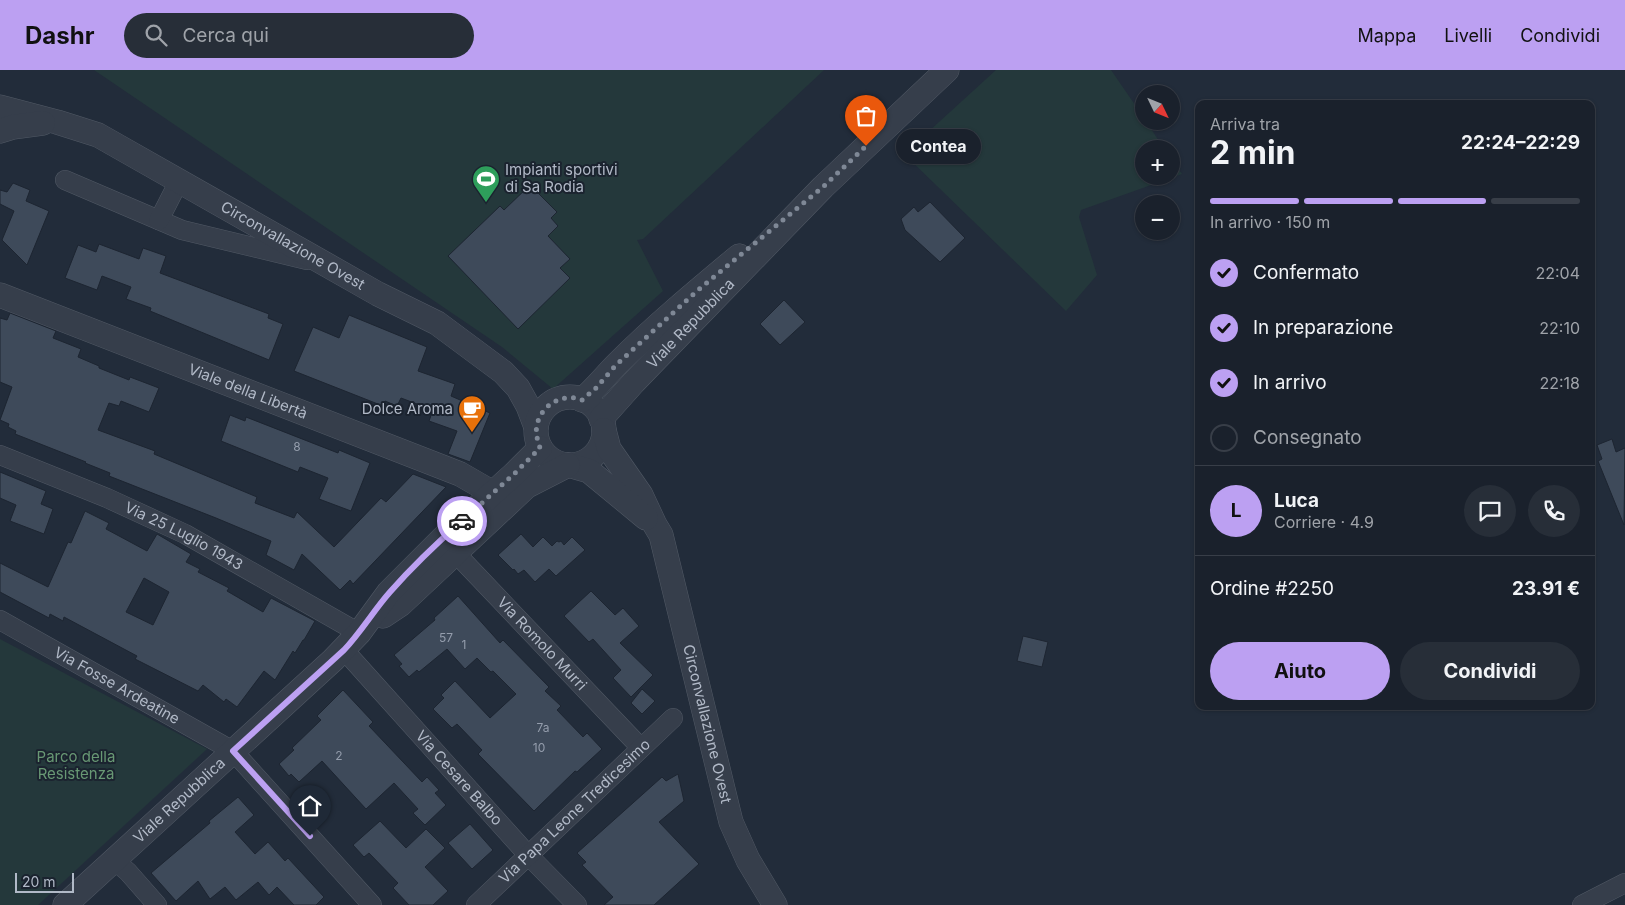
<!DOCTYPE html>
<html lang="it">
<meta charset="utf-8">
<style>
:root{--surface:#1a212c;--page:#272e38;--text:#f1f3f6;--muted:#9fa3a9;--line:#383e48;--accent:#bca0f2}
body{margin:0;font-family:Inter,sans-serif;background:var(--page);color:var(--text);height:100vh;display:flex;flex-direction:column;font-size:19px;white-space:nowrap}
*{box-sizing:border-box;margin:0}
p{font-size:16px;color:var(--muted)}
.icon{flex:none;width:28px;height:28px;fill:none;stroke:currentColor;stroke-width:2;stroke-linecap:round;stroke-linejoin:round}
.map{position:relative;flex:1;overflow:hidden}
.panel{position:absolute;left:1195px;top:30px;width:400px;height:610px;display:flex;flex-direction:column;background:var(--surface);border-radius:10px;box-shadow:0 1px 4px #0004,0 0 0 1px var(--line)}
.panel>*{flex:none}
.needle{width:32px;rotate:133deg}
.buttons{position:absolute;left:1135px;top:15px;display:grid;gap:10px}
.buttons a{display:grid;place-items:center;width:45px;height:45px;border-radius:50%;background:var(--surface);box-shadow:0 1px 4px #0004,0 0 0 1px var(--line);font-size:25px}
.scale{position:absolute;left:15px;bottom:12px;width:59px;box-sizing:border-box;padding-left:5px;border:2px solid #b1b9c7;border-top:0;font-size:14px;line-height:18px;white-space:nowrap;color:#b1b9c7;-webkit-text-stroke:4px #1b232f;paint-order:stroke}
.pin{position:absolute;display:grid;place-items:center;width:42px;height:42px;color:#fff;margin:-51px -21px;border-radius:50% 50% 50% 0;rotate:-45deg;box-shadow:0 0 5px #0007}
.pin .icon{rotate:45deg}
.courier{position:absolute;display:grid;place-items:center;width:50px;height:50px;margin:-25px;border:4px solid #bca0f2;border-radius:50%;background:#fff;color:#222;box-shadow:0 1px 6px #0007}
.bubble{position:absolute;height:35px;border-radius:18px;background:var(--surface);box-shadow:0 1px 4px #0004,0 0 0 1px var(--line);font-size:16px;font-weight:700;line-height:35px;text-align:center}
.overview em{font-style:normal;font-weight:700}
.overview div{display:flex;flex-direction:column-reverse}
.overview{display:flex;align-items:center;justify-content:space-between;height:85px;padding:0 15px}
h1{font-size:32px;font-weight:700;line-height:38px}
.bar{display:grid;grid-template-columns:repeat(4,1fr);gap:8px 5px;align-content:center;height:60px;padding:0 15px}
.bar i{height:6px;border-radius:4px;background:var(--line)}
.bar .on{background:var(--accent)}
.bar p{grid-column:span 4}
.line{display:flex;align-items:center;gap:12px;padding:0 15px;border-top:1px solid var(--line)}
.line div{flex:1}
.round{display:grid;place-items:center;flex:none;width:52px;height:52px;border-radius:26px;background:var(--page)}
ol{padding:0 15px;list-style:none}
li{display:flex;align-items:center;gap:15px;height:55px}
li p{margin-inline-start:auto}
li .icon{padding:5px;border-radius:50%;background:var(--accent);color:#111;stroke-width:4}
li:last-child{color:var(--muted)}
li i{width:28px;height:28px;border:2px solid var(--line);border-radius:50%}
.action{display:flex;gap:10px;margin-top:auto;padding:10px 15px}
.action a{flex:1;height:58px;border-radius:30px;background:var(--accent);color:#111;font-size:20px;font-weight:700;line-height:58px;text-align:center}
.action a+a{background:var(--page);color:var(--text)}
header{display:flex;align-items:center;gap:30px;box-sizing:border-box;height:70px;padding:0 25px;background:var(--accent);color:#111}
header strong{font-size:24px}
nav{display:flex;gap:28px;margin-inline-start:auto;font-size:18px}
.search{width:350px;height:45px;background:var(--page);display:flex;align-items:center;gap:12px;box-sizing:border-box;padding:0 18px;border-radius:28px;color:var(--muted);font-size:19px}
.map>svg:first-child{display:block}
.green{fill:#24383b}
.building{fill:#3e4a5a;stroke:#1d2531;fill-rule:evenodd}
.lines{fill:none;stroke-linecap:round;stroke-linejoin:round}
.minor-casing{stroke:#515965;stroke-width:20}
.tertiary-casing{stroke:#515965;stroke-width:25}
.minor{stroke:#363e4b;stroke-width:19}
.tertiary{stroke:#363e4b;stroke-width:24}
.done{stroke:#7f8896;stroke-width:5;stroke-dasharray:0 9}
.route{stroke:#bca0f2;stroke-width:6}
.labels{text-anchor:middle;stroke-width:4;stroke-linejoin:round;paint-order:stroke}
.number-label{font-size:12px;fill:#949dac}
.poi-label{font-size:15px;fill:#b1b9c7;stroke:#1b232f;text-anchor:start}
.street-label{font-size:15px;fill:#b1b9c7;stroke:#1b232f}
.park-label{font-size:15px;fill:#689874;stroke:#1b232f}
</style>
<header>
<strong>Dashr</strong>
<div class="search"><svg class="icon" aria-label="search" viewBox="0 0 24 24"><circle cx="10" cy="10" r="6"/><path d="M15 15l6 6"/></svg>Cerca qui</div>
<nav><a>Mappa</a><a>Livelli</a><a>Condividi</a></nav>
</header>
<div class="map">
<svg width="1625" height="835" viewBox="0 0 1625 835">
<rect width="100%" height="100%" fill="#222c3a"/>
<!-- green -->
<g class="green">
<polygon points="94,0 824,0 643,169 637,170 663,221 553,319 502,277"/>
<polygon points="996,0 1111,0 1144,48 1144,51 1146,51 1164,79 1144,79 1144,106 1171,106 1171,89 1182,104 1081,140 1079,147 1097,205 1066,241 904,84"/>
<polygon points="0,569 207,679 38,835 0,835"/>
</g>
<!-- building -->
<g class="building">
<polygon points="13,113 30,120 26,131 49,141 27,195 2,170 14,141 0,134 0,120 7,122"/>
<polygon points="530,115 557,142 551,148 558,156 548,166 570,189 560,198 570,208 518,259 448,186 500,136 504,140"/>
<polygon points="930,132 965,168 940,192 905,160 901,149 914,137 918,142"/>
<polygon points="99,174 139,189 143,178 166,186 160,203 269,244 268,248 283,254 269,290 150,241 151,238 126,229 131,217 102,206 97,220 65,208 78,175 96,182"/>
<polygon points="784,230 805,252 780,275 760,254"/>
<polygon points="10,243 56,261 53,268 81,279 78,287 99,296 99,298 129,310 130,307 159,318 149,342 121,331 119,336 109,333 98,360 155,381 154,384 257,427 255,433 294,448 297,442 334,477 381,428 386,432 413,404 446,417 353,514 350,510 340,520 302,484 294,500 266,485 271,471 216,448 109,406 110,403 85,393 86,392 15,364 16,361 8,357 9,354 0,350 12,317 0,312 0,248 7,250"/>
<polygon points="349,245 427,277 418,301 455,314 451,326 490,343 470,392 448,384 457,361 429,351 433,340 401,328 397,336 385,331 383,336 294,301 313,257 339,268"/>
<polygon points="230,345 245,351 246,347 338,383 339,380 370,393 351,441 319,429 328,408 300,397 298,402 221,371"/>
<polygon points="1612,369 1616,382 1625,378 1624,455 1598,391 1602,389 1597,375"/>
<polygon points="0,402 46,421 41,434 53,439 44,464 10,451 16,435 0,428"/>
<path d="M85 441 109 453 106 459 147 481 157 464 191 484 186 492 200 499 198 502 229 518 227 521 263 542 271 528 315 551 304 570H303L295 583 293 581 275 610 264 601 237 637 226 629 224 632 203 615 198 621 135 589 137 586 64 547 63 551 50 544 49 548 0 522V493L48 517 68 472 71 473ZM144 508 169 522 153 555 126 542Z"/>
<polygon points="521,464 533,477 543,467 552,476 557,471 559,472 561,471 564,475 572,467 585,480 556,506 549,499 535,512 524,500 518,504 514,499 513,500 498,485"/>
<polygon points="591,521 615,545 623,538 639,556 620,573 653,605 631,627 613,608 621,600 593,569 589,572 564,546"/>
<polygon points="458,526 500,573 503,570 549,617 545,621 561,636 557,640 583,667 587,663 602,679 577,702 575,701 534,741 478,684 482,680 457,654 452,658 433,639 444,628 441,625 455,611 490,648 516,624 493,601 491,602 477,588 465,599 447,579 419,602 417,600 409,607 399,596 402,594 394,585 435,550 434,548"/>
<polygon points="1023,566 1048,572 1042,597 1017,591"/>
<polygon points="642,619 655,631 642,644 631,633"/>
<polygon points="343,620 373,652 369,656 422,712 427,707 439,720 435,723 446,735 425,755 413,743 418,739 394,713 366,739 322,691 299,712 291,704 289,706 279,694 294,680 292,678 321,650 317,646"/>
<polygon points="678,704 684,731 659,752 699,794 654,835 604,835 613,827 582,795 586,792 577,783 662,707 666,711"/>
<polygon points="238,727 254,745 235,762 255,784 268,772 285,791 288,788 324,827 316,835 294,835 277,817 269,825 258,812 236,830 225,817 210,829 198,811 176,831 151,803 210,753 209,751"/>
<polygon points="380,751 406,778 426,759 445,778 425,797 448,821 433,835 409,835 393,818 398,813 369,783 364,787 353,775"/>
<polygon points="470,754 493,780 472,799 448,773"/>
</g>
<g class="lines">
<!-- minor casing -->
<g class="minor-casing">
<g id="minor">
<polyline points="65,110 182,160 307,190"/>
<polyline points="159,150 179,111"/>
<path id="s1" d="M0 385 107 428 185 464 359 563"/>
<path id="s2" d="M446 473 641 678"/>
<path id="s3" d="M0 550 233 681 372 835"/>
<path id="s4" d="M344 580 528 785 577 835"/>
<polyline points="114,790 128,802 157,835"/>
<path id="s5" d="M476 835 673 648"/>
<polyline points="1582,835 1625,813"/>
</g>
</g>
<!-- tertiary casing -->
<g class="tertiary-casing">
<g id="tertiary">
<path id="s6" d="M0 37 57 52 98 65 378 224 437 253 503 302 518 318 528 336 536 357"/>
<polyline points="0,61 13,57 43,53"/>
<path id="s7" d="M0 225 460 404 493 423"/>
<circle cx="570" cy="361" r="34"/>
<path d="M582 330C595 319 605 306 617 294 655 256 697 221 739 186"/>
<path id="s8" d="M601 349 634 312 823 117 947 0"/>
<path id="s9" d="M604 360 609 379 641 425 655 455 661 465 731 752 748 790 775 835"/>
<polyline points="568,395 589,401 646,448"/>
<polyline points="383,546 401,534 527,416 568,395"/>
<path id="s10" d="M65 835 333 590 359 563 389 522 442 469 514 404 540 378"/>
</g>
</g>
<!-- minor -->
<use href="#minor" class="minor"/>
<!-- tertiary -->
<use href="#tertiary" class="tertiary"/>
</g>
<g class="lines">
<!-- done -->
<path class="done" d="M462 451 514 404 540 378C538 371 535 364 537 355 541 335 563 322 582 330L596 318 616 295 698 220 823 117 866 76"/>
<!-- route -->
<path class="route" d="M310 766 233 681 344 580C361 562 374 540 390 522 412 497 437 473 462 451"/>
</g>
<!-- icons -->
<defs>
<g id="stadium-pin" transform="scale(1.4375)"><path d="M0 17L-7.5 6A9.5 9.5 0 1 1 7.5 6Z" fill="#2e9e5b" stroke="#1b232f"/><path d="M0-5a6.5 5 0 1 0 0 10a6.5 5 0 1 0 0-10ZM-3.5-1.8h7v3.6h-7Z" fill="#fff"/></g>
<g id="cafe-pin" transform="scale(1.4375)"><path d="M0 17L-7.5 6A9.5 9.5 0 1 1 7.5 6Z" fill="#e8710a" stroke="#1b232f"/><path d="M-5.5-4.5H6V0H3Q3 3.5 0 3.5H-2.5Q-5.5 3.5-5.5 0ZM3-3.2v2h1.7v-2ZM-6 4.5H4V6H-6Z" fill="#fff"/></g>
</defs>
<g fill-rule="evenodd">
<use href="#stadium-pin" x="486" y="109"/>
<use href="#cafe-pin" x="472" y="339"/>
</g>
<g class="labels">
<!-- number labels -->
<g class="number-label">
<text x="297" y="381">8</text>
<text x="446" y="572">57</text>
<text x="464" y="579">1</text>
<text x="543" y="662">7a</text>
<text x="539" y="682">10</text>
<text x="339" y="690">2</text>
</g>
<!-- poi labels -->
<g class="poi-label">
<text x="505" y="105">Impianti sportivi<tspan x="505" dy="17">di Sa Rodia</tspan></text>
<text x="453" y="344" text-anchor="end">Dolce Aroma</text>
</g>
<!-- street labels -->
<g class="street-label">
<text dy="5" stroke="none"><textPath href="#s6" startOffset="326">Circonvallazione Ovest</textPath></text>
<text dy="5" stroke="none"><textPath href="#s8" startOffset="131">Viale Repubblica</textPath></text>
<text dy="5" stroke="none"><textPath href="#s7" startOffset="266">Viale della Libertà</textPath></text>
<text dy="5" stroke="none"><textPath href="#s1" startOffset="201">Via 25 Luglio 1943</textPath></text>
<text dy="5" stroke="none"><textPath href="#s2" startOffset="139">Via Romolo Murri</textPath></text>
<text dy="5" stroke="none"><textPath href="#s3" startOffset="134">Via Fosse Ardeatine</textPath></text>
<text dy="5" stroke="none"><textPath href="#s9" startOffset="315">Circonvallazione Ovest</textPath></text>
<text dy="5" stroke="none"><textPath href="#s4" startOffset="172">Via Cesare Balbo</textPath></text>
<text dy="5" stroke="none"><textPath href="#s10" startOffset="155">Viale Repubblica</textPath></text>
<text dy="5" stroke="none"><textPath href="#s5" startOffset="136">Via Papa Leone Tredicesimo</textPath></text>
</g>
<!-- park labels -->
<g class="park-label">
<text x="76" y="692">Parco della<tspan x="76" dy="17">Resistenza</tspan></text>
</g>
</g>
</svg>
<div class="buttons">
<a><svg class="needle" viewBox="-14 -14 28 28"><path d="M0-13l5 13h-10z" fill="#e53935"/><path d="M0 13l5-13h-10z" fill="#9fa3a9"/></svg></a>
<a>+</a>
<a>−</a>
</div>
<div class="scale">20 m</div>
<div class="pin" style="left:866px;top:76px;background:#ea580c"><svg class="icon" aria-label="bag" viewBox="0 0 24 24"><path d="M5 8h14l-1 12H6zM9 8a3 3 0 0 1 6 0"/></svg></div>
<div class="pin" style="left:310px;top:766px;background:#1f2937"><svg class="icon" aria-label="home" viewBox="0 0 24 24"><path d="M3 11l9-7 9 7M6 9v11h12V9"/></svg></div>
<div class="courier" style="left:462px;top:451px"><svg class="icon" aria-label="car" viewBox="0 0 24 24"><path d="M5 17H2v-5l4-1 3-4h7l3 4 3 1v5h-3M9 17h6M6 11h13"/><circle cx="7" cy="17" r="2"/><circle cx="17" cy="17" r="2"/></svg></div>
<div class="bubble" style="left:896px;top:59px;width:85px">Contea</div>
<section class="panel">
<div class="overview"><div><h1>2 min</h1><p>Arriva tra</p></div><em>22:24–22:29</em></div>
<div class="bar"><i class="on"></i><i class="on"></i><i class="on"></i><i></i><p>In arrivo · 150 m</p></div>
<ol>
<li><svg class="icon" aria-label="check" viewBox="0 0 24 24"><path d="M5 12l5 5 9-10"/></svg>Confermato<p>22:04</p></li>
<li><svg class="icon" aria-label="check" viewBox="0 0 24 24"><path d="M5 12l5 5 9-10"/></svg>In preparazione<p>22:10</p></li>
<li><svg class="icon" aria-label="check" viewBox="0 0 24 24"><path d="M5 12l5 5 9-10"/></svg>In arrivo<p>22:18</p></li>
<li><i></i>Consegnato</li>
</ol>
<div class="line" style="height:90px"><b class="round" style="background:var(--accent);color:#111">L</b><div><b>Luca</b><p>Corriere · 4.9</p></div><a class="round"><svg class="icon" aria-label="chat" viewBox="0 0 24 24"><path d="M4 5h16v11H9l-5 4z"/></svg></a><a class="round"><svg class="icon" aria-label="phone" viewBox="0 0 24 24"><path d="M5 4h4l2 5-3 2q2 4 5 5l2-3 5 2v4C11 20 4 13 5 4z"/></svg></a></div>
<div class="line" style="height:65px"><div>Ordine #2250</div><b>23.91 €</b></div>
<div class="action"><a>Aiuto</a><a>Condividi</a></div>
</section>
</div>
